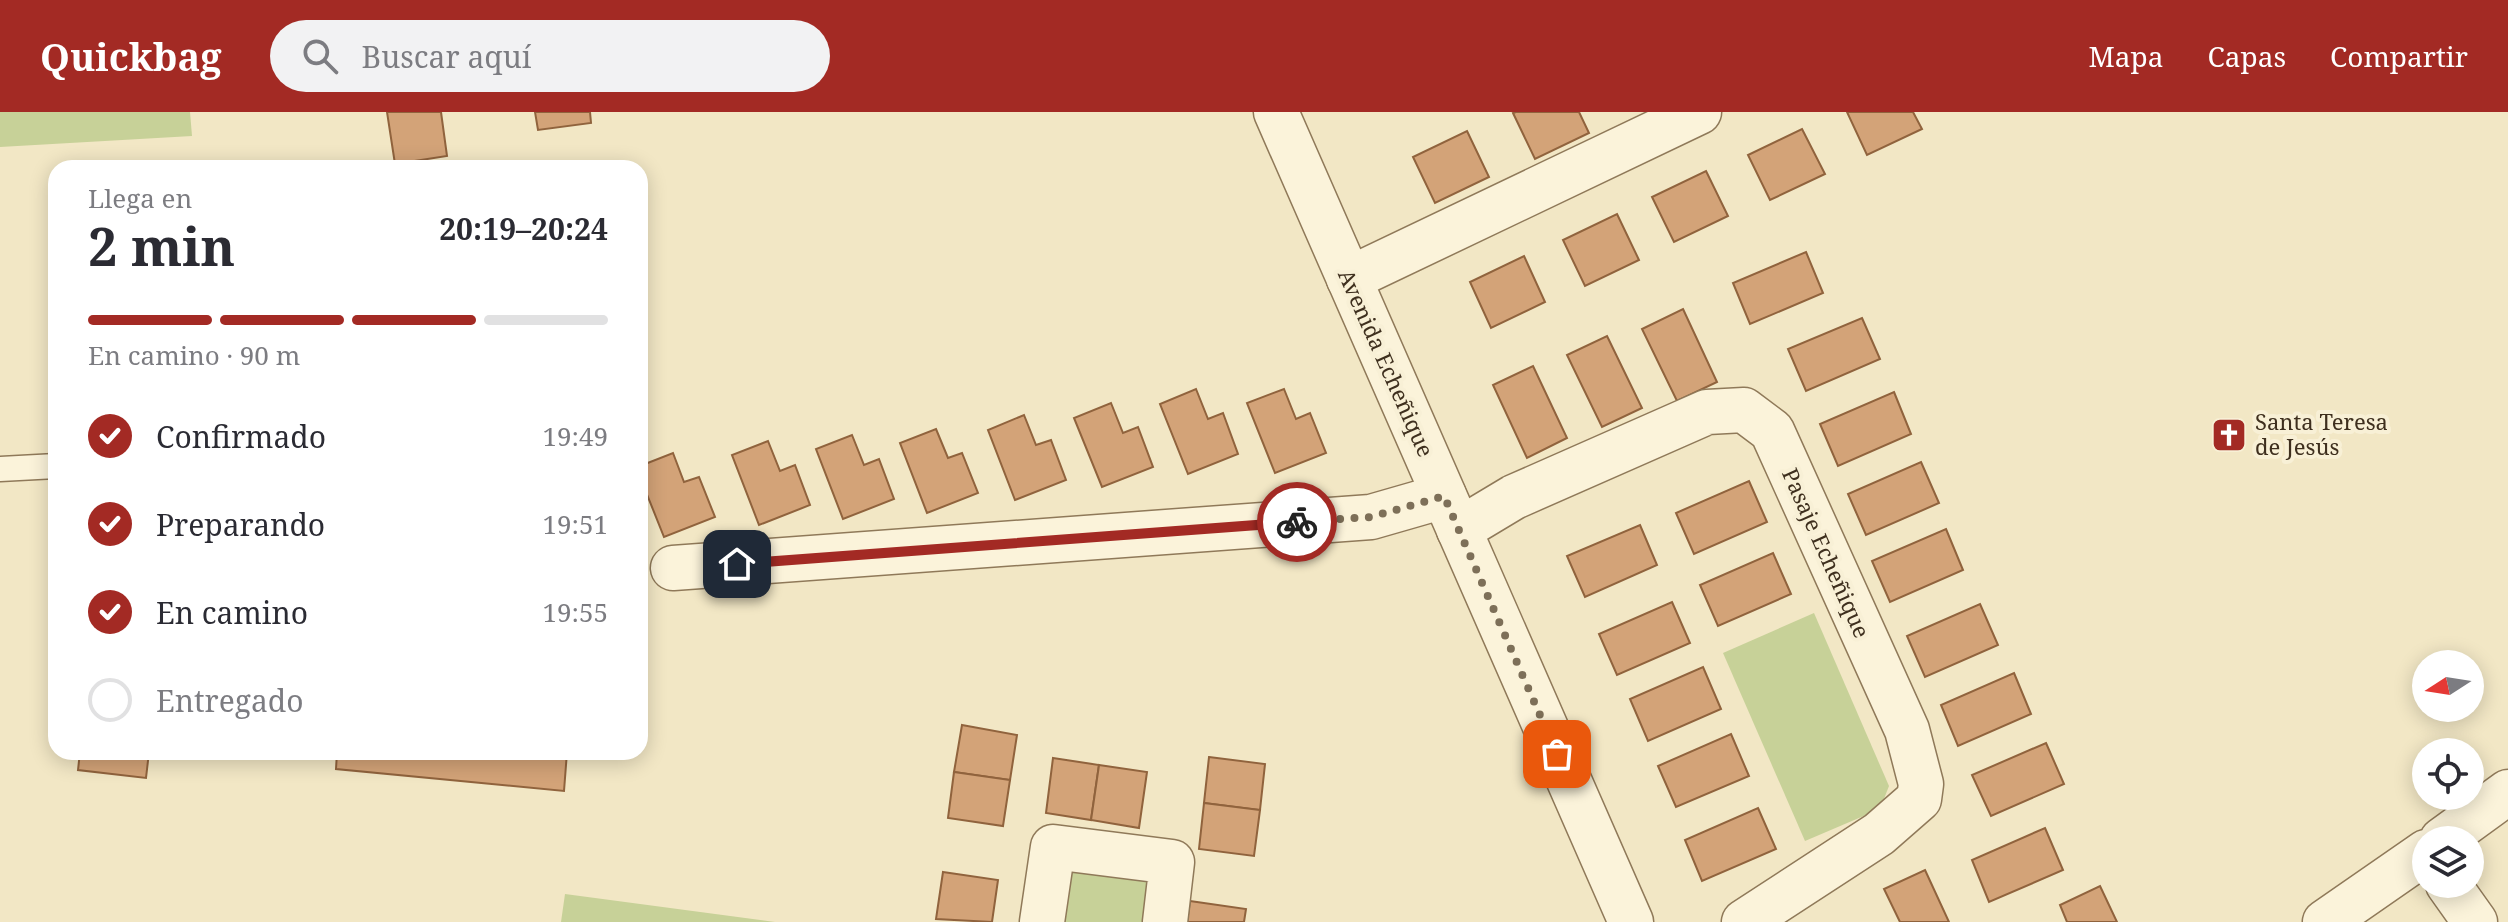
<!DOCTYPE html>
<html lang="es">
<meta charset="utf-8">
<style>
:root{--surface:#fff;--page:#f2f2f3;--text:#2b2b33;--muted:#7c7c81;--line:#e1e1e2;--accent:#a32a24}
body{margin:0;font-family:"Noto Serif",serif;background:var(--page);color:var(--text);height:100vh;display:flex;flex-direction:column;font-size:30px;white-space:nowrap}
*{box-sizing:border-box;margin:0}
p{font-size:26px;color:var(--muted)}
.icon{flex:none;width:44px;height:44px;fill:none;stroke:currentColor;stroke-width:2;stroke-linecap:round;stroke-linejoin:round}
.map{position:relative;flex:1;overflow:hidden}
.panel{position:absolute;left:48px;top:48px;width:600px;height:600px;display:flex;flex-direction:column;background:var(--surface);border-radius:24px;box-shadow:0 4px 20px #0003}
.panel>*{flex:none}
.needle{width:52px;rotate:258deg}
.controls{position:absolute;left:2412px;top:538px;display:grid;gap:16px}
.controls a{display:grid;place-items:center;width:72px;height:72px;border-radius:50%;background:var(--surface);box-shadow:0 4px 20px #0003;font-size:40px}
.pin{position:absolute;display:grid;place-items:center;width:68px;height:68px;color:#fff;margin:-34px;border-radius:16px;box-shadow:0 4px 12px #0006}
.courier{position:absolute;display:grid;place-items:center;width:80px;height:80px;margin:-40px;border:6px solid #a32a24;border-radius:50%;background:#fff;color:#222;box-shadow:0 2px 10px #0007}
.summary em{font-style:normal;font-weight:700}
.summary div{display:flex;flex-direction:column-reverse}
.summary{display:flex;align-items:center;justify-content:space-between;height:136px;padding:0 40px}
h1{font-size:52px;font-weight:700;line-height:60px}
.bar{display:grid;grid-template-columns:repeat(4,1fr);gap:12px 8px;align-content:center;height:96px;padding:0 40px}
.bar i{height:10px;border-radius:6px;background:var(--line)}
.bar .on{background:var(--accent)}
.bar p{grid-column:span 4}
ol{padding:0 40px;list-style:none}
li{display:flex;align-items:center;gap:24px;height:88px}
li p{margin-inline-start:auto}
li .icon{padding:8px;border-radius:50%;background:var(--accent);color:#fff;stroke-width:4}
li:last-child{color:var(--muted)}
li i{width:44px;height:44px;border:4px solid var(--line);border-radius:50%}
header{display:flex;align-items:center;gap:48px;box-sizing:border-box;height:112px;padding:0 40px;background:var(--accent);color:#fff}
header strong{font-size:38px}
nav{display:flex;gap:44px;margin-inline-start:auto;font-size:28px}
.search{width:560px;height:72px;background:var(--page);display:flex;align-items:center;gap:20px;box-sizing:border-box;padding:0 28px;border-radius:44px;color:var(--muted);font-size:30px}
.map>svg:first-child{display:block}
.green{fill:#c7d198}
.building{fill:#d3a378;stroke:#90633d;stroke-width:2}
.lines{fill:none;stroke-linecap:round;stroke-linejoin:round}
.service-casing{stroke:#8f7959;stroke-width:27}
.minor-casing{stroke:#8f7959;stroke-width:47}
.tertiary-casing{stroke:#8f7959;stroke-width:47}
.service{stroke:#fbf3da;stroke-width:24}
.minor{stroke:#fbf3da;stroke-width:44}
.tertiary{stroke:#fbf3da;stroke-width:44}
.done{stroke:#7d6f58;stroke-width:8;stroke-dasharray:0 14.4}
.route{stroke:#a32a24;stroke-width:10}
.labels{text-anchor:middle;stroke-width:8;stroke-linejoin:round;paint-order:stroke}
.street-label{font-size:22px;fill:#3e2f1e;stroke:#f8f0d6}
.poi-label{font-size:22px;fill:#3e2f1e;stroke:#f8f0d6;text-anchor:start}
</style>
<header>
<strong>Quickbag</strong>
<div class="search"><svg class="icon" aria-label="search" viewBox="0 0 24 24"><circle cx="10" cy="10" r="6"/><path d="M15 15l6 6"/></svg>Buscar aquí</div>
<nav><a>Mapa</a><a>Capas</a><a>Compartir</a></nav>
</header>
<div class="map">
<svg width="2508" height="810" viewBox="0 0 2508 810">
<rect width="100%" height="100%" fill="#f2e7c5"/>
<!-- green -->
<g class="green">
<polygon points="0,0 190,0 192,24 0,35"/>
<polygon points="1814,501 1889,674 1880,697 1805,729 1723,541"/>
<polygon points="1066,754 1148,764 1143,810 1059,810"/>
<polygon points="565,782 775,810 561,810"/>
</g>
<!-- building -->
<g class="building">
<polygon points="387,0 441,0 447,44 395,52"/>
<polygon points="535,0 590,0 591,11 538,18"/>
<polygon points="1516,0 1579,0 1589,21 1535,47 1513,1"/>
<polygon points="1847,0 1913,0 1922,17 1867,43"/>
<polygon points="1802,17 1825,62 1770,88 1748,43"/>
<polygon points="1467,19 1489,65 1435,91 1413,45"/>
<polygon points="1706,59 1728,104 1674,130 1652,85"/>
<polygon points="1617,102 1639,148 1585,174 1563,128"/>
<polygon points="1806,140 1823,181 1750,212 1733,171"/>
<polygon points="1524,144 1545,190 1491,216 1470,170"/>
<polygon points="1683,197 1717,270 1677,289 1642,217"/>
<polygon points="1862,206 1880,247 1806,279 1788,237"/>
<polygon points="1607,224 1642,296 1602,315 1567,243"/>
<polygon points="1533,254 1567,326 1527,346 1493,273"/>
<polygon points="1196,277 1208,307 1223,301 1238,342 1188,362 1160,292"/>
<polygon points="1284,277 1296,307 1310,301 1326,341 1275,361 1247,291"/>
<polygon points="1894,280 1911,322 1838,354 1820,312"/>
<polygon points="1111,291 1123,321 1138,315 1153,355 1102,375 1074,306"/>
<polygon points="1024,303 1036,333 1051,328 1066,368 1015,388 988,318"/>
<polygon points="936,317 948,346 962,341 978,381 927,401 900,331"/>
<polygon points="852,323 864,353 879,347 894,387 843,407 816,337"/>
<polygon points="768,329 780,359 795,353 810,393 759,413 732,343"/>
<polygon points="673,341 684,370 699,365 715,405 664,425 640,365 640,354"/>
<polygon points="1921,350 1939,391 1866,423 1848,382"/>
<polygon points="1749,369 1767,410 1694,442 1676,401"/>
<polygon points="1640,413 1657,453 1585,485 1567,444"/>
<polygon points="1946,417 1963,458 1890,490 1872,449"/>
<polygon points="1773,441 1791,482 1718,514 1700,473"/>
<polygon points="1672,490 1690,531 1617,563 1599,522"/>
<polygon points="1980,492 1998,533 1925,565 1907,524"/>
<polygon points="1703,555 1721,597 1648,629 1630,587"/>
<polygon points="2014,561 2031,602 1958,634 1941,593"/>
<polygon points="962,613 1017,623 1010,668 954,660"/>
<polygon points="1731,622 1749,664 1676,695 1658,654"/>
<polygon points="2046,631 2064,672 1991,704 1972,663"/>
<polygon points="80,640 149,640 146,666 78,658"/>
<polygon points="337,640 567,640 564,679 336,657"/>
<polygon points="1209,645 1265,652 1260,698 1204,691"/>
<polygon points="1053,646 1099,653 1091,708 1046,701"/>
<polygon points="1099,653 1147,660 1139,716 1091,708"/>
<polygon points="954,660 1010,668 1003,714 948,706"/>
<polygon points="1204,691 1260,698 1254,744 1199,737"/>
<polygon points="1758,696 1776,737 1702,769 1685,728"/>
<polygon points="2045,716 2063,758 1989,790 1972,748"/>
<polygon points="1925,758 1949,810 1900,810 1884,777"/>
<polygon points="943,760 998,768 992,810 936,807"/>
<polygon points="2100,774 2117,810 2067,810 2060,793"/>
<polygon points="1190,789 1246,797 1244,810 1187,810"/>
</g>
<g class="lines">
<!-- service casing -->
<g class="service-casing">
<polyline id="service" points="0,357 56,354"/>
</g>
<!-- minor casing -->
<g class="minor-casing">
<g id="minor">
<polyline points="1349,167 1699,0"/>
<polyline points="1459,418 1514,385 1707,300 1744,298 1772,319 1907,618 1921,672 1919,687 1879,722 1744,810"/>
<polyline points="673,456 1371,405 1444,384"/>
<polyline points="2448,772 2475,810"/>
<polyline points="1042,810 1053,735 1172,750 1165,810"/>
</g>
</g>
<!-- tertiary casing -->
<g class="tertiary-casing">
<g id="tertiary">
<polyline points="1276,0 1631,810"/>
<polyline points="2442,728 2508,680"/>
<polyline points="2325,810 2426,740"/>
</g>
</g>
<!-- service -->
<use href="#service" class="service"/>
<!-- minor -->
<use href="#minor" class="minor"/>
<!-- tertiary -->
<use href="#tertiary" class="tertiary"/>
</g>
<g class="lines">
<!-- done -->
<polyline class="done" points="1297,410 1371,405 1444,384 1557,642"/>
<!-- route -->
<polyline class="route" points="737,452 1297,410"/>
</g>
<!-- icons -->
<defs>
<g id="church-square" transform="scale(1.8)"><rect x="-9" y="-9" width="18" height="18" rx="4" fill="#a32a24" stroke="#f8f0d6"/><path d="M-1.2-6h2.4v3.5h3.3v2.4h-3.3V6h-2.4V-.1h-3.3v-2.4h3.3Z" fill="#fff"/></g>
</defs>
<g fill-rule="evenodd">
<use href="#church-square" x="2229" y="323"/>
</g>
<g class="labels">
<!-- street labels -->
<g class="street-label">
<text transform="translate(1386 251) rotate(66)" y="8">Avenida Echeñique</text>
<text transform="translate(1826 441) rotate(66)" y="8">Pasaje Echeñique</text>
</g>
<!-- poi labels -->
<g class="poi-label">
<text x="2255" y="318">Santa Teresa<tspan x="2255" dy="25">de Jesús</tspan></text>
</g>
</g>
</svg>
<div class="controls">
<a><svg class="needle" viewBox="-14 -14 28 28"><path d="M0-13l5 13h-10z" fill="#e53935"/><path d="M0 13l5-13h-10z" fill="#7c7c81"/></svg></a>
<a><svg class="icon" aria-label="locate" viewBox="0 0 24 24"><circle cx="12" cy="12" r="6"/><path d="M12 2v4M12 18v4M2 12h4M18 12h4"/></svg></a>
<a><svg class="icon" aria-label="layers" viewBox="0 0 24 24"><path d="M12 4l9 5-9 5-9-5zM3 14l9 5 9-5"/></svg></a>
</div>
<div class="pin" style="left:1557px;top:642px;background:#ea580c"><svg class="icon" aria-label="bag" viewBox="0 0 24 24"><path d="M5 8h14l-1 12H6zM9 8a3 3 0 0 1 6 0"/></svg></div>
<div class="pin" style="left:737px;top:452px;background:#1f2937"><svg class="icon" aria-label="home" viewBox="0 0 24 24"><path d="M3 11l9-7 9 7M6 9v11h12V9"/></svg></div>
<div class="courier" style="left:1297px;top:410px"><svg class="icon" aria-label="bike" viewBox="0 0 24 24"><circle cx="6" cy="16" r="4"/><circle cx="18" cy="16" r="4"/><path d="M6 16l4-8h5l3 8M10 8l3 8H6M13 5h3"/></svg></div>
<section class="panel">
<div class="summary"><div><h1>2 min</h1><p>Llega en</p></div><em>20:19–20:24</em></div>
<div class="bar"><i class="on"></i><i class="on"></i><i class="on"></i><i></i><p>En camino · 90 m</p></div>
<ol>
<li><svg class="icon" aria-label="check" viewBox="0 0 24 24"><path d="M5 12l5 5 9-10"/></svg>Confirmado<p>19:49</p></li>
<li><svg class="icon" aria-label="check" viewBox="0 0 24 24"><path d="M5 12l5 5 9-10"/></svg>Preparando<p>19:51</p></li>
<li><svg class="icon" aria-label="check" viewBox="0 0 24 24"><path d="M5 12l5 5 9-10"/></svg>En camino<p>19:55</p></li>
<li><i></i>Entregado</li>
</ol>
</section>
</div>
